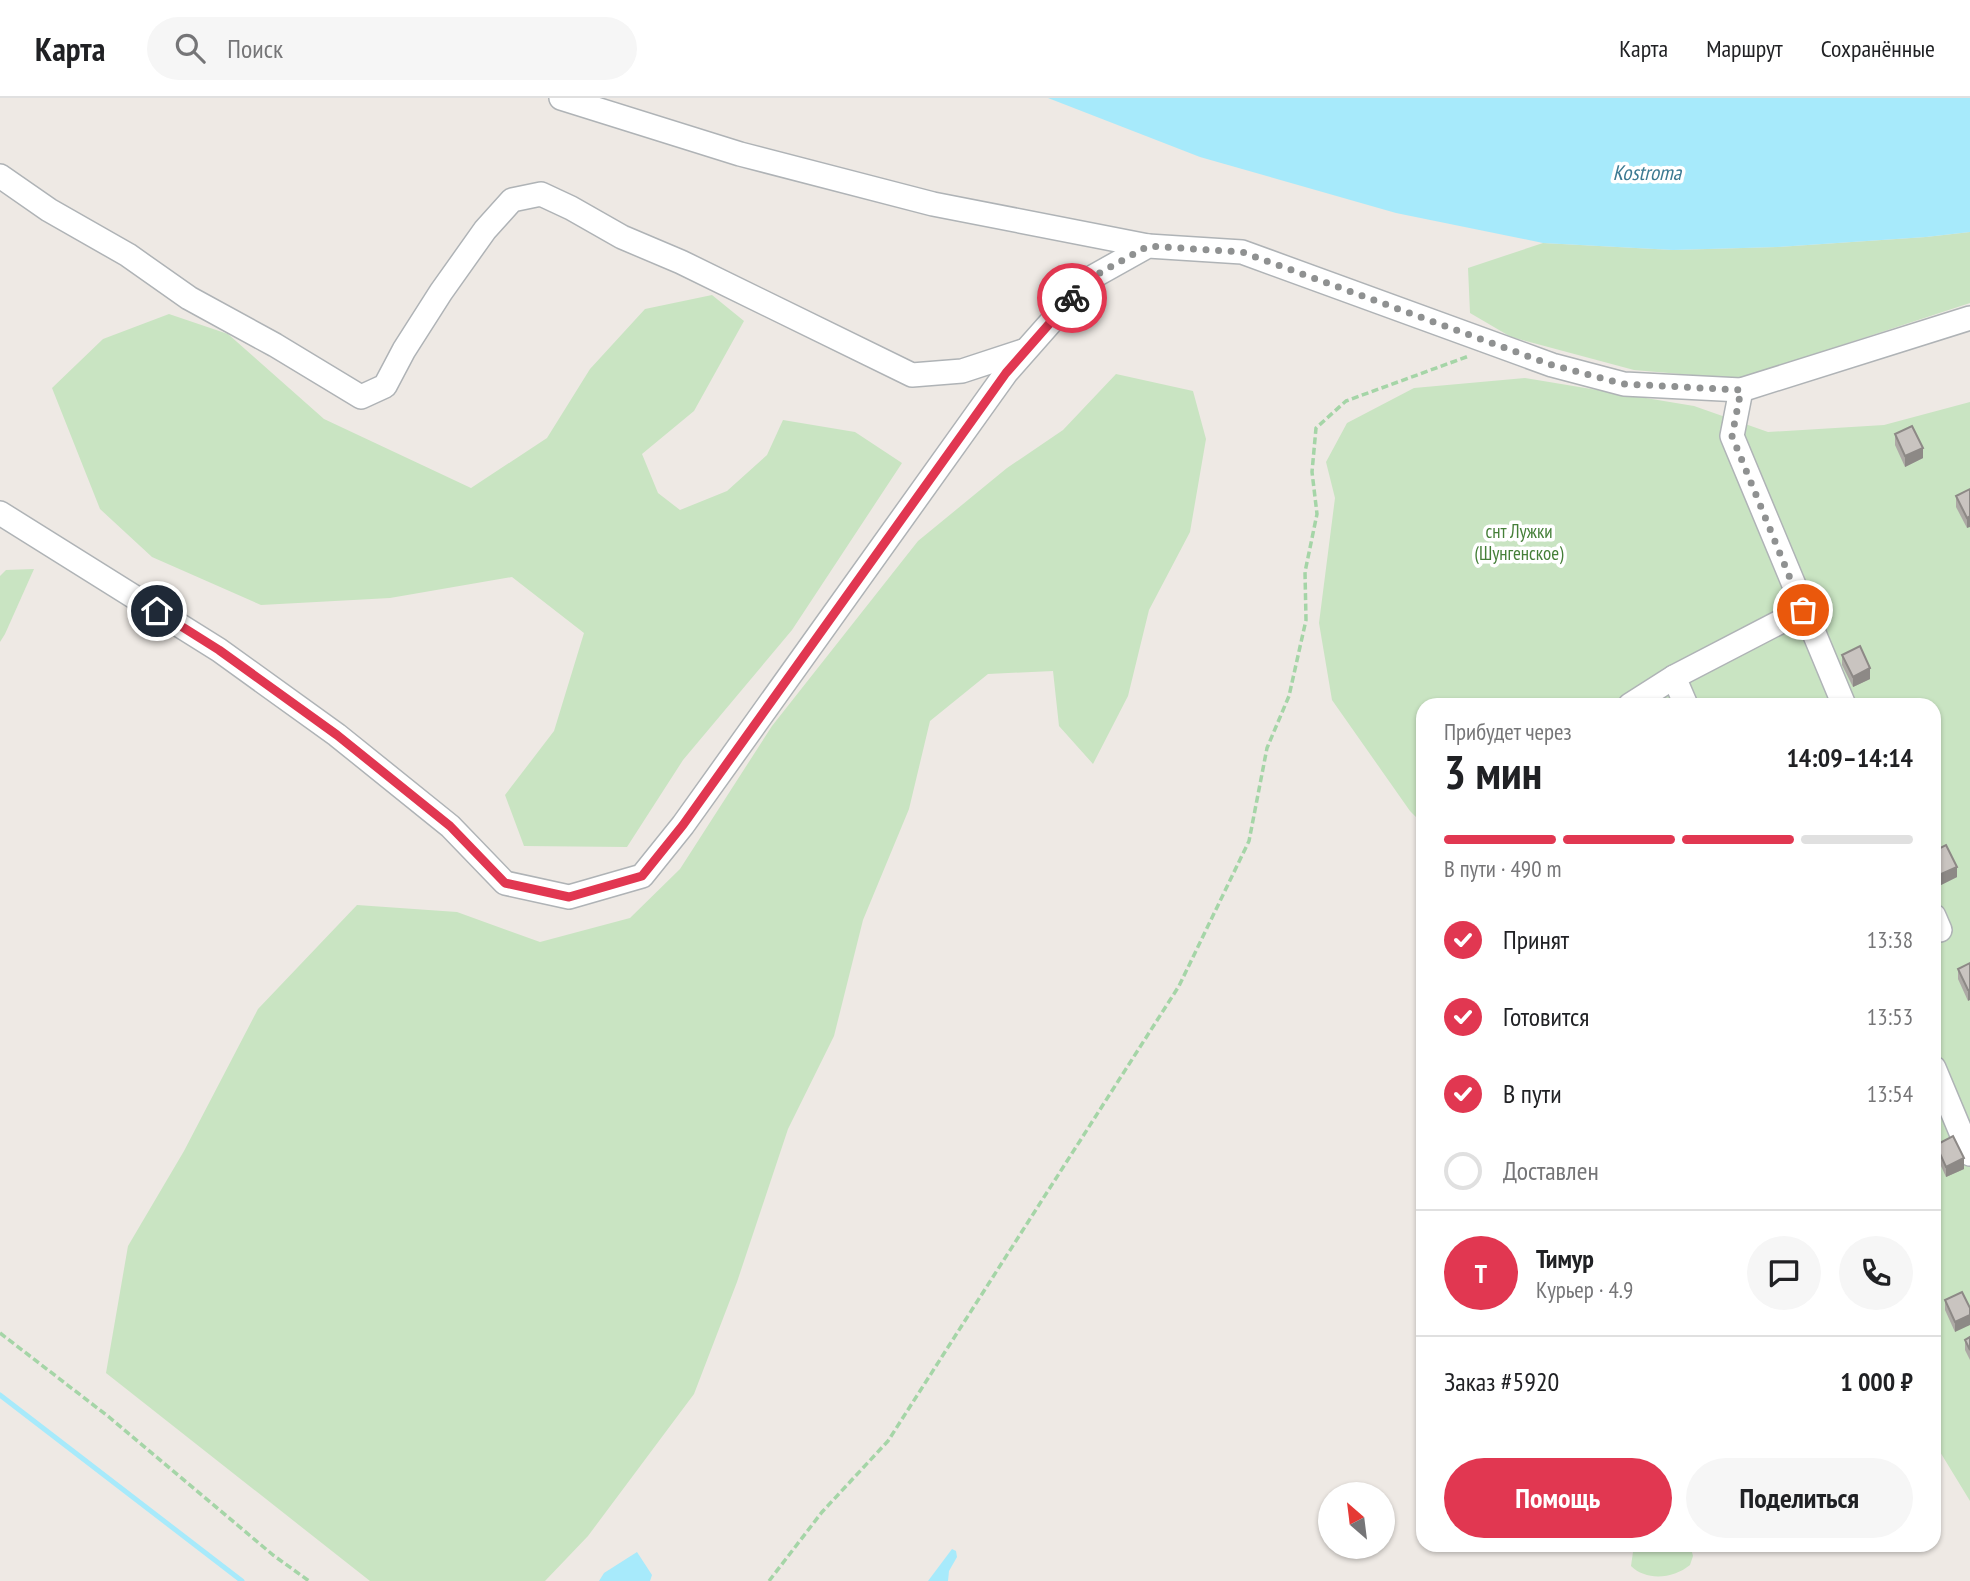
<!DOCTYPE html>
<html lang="ru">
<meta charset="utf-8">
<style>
:root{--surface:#fff;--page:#f6f6f6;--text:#202124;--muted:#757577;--line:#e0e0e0;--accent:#e13751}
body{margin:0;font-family:"PT Sans Narrow",sans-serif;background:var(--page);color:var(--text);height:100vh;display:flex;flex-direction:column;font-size:26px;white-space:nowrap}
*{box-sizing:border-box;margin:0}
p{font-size:23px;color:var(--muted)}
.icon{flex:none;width:38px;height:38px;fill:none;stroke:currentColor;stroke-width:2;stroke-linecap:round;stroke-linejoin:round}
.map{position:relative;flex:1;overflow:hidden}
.details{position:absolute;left:1416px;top:600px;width:525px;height:854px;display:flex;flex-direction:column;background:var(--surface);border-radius:21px;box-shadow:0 2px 5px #0004}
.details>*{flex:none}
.needle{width:46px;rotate:332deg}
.controls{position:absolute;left:1318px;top:1384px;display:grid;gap:14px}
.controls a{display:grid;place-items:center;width:77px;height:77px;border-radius:50%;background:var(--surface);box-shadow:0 2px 5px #0004;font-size:35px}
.pin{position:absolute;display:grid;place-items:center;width:60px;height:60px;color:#fff;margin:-30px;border:4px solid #fff;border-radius:50%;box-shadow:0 2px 7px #0007}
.courier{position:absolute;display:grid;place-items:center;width:70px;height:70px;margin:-35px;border:5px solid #e13751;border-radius:50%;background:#fff;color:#222;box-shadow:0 2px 9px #0007}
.head em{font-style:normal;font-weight:700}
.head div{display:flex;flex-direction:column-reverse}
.head{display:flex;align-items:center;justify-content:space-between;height:119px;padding:0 28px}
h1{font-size:46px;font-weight:700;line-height:52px}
.bar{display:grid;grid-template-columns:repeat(4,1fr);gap:10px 7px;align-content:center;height:84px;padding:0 28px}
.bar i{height:9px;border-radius:5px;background:var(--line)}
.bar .on{background:var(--accent)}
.bar p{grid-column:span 4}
.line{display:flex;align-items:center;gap:18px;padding:0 28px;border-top:2px solid var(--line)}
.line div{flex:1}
.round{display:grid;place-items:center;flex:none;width:74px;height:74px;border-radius:37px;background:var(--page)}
ol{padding:0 28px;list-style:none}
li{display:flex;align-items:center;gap:21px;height:77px}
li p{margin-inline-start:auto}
li .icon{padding:7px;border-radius:50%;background:var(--accent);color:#fff;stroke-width:4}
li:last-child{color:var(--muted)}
li i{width:38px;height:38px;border:4px solid var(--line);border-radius:50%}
.primary-button{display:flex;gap:14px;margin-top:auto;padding:14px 28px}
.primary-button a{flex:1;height:80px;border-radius:42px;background:var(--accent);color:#fff;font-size:28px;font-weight:700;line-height:80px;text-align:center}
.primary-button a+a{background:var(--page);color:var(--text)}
header{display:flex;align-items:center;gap:42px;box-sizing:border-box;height:98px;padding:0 35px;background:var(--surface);border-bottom:2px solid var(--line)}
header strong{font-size:33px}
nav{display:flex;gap:38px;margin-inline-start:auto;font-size:24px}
.search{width:490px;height:63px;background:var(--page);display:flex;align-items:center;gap:18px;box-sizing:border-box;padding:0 24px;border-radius:38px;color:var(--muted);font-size:26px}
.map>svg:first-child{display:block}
.green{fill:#c9e4c2}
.water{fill:#a7eafb}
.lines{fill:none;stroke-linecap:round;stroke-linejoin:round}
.stream{stroke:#a7eafb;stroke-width:5}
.minor-casing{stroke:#afb3b6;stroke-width:26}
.path{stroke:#a5d5a7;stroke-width:3.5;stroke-dasharray:7 3.5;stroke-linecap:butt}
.minor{stroke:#fff;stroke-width:23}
.wall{fill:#ada9a5}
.shaded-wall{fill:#8d8986}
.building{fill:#c9c4c0;stroke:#8d8986;stroke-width:2}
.done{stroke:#8f9191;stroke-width:7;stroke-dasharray:0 12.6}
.route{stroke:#e13751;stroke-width:9}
.labels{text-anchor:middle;stroke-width:7;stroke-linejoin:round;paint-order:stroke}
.park-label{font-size:19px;fill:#457f38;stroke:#fff}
.water-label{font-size:21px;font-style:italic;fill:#3c7a92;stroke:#fff}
</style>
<header>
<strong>Карта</strong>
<div class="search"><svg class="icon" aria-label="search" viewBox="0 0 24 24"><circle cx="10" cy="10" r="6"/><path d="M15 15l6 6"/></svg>Поиск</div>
<nav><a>Карта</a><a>Маршрут</a><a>Сохранённые</a></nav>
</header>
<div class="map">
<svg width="1970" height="1483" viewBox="0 0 1970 1483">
<rect width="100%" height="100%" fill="#eee9e4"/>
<!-- green -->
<g class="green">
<polygon points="1970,134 1970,205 1738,281 1634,272 1511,239 1470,215 1468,170 1543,145 1673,152 1778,149 1926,139"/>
<polygon points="712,197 744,223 694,313 642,356 658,395 680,412 727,393 767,357 783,322 855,334 902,365 792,532 683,662 627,749 524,748 505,697 554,633 584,535 512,479 390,500 261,507 152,459 100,411 52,290 103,241 169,216 228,236 324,321 471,390 547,340 590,271 645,211"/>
<polygon points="1116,276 1193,293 1206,341 1190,434 1149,512 1128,598 1093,666 1059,628 1053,573 988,576 930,623 909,711 863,822 834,938 788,1031 737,1184 694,1296 588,1438 545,1483 370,1483 106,1275 128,1148 184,1053 258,911 357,807 457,814 540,844 630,820 680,771 772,628 918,443 1007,370 1063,332"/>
<polygon points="1525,280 1694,308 1768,334 1884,327 1970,304 1970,1403 1934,1344 1934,607 1423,607 1423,726 1410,713 1332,602 1319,525 1335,400 1326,364 1347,325 1414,290"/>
<polygon points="34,471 5,536 0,544 0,478 6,472"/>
<path d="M1634 1447H1690L1693 1458 1690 1467C1673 1481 1646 1483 1631 1468Z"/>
</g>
<!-- water -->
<g class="water">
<polygon points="1048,0 1970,0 1970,134 1926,139 1778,149 1673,152 1543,145 1396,115 1200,59"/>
<polygon points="952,1451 956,1453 957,1459 949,1473 948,1483 928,1483"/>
<polygon points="637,1454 652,1477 650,1483 599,1483 604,1475"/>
</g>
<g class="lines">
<!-- stream -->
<polyline class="stream" points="0,1297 242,1483"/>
<!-- minor casing -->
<g class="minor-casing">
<g id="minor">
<polyline points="561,0 740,56 933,106 1148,148"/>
<polyline points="0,78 49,112 128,157 189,200 275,247 361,299 385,288 404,252 441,194 485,132 512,102 541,96 571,110 622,139 681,164 912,277 962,273 1023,253"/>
<polyline points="1741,292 1732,338 1844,607"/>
<polyline points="0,415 219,552 337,637 450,728 505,785 569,799 642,778 683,727 1006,275 1089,181 1148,148 1242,154 1552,267 1624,286 1741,292 1970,220"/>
<polyline points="1630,607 1674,579"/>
<polyline points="1686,607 1674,579 1803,512"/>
<polyline points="1934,818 1940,832"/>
<polyline points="1934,970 1970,1056"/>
</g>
</g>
<!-- path -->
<g class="path">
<polyline points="0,1235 109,1319 273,1457 309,1483"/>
<polyline points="769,1483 822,1414 888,1343 1179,888 1249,743 1267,650 1289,598 1306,522 1305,474 1317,416 1312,374 1316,330 1346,303 1469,258"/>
</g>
<!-- minor -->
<use href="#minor" class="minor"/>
</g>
<!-- wall -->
<g class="wall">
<polygon points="1895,336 1923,360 1905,369 1895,347"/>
<polygon points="1970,391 1967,430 1956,409 1956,398"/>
<polygon points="1842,557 1870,581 1853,589 1842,567"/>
<polygon points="1934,753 1957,779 1939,788 1934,776"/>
<polygon points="1970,865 1968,903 1958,881 1958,871"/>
<polygon points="1936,1047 1964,1071 1946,1079 1936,1057"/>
<polygon points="1945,1202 1970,1210 1955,1234 1945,1212"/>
<polygon points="1970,1239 1970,1262 1965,1252 1965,1242"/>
</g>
<!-- shaded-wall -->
<g class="shaded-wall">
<polygon points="1923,350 1923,360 1905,369 1905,358"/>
<polygon points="1970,418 1970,429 1967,430 1967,420"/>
<polygon points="1870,570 1870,581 1853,589 1853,579"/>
<polygon points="1936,720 1936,730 1934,732 1934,721"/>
<polygon points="1957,769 1957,779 1939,788 1939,777"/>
<polygon points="1968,892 1970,892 1970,902 1968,903"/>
<polygon points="1964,1060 1964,1071 1946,1079 1946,1069"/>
<polygon points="1970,1217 1970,1227 1955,1234 1955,1224"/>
</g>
<!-- building -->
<g class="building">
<polygon points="1912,328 1923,350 1905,358 1895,336"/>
<polygon points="1970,391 1970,418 1967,420 1956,398"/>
<polygon points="1860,548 1870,570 1853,579 1842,557"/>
<polygon points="1946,747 1957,769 1939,777 1934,766 1934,753"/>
<polygon points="1970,865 1970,892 1968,892 1958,871"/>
<polygon points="1953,1038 1964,1060 1946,1069 1936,1047"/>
<polygon points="1962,1194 1970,1210 1970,1217 1955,1224 1945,1202"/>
<polygon points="1970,1239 1970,1252 1965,1242"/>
</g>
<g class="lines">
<!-- done -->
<polyline class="done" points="1072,200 1089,181 1148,148 1242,154 1552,267 1624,286 1741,292 1732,338 1803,512"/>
<!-- route -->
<polyline class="route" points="157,513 219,552 337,637 450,728 505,785 569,799 642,778 683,727 1006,275 1072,200"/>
</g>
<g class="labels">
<!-- park labels -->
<g class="park-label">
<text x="1519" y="440">снт Лужки<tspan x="1519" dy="22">(Шунгенское)</tspan></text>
</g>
<!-- water labels -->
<g class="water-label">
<text x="1647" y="82">Kostroma</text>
</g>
</g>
</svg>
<div class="controls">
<a><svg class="needle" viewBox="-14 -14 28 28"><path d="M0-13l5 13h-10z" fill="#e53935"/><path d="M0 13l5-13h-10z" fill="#757577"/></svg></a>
</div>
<div class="pin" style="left:1803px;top:512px;background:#ea580c"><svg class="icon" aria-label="bag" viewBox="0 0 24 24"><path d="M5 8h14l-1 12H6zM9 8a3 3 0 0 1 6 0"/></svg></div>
<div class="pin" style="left:157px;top:513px;background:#1f2937"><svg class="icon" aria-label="home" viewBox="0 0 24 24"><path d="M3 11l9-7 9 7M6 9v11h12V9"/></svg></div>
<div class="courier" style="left:1072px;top:200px"><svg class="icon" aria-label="bike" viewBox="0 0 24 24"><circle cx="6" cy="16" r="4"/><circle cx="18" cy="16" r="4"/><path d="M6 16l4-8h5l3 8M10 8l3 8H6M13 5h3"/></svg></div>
<section class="details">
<div class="head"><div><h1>3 мин</h1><p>Прибудет через</p></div><em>14:09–14:14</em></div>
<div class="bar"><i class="on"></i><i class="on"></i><i class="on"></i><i></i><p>В пути · 490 m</p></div>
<ol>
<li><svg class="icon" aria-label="check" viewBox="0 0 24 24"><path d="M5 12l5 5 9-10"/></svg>Принят<p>13:38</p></li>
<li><svg class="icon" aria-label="check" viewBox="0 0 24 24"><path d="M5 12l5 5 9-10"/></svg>Готовится<p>13:53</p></li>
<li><svg class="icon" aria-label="check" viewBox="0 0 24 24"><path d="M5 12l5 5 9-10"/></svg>В пути<p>13:54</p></li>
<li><i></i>Доставлен</li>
</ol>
<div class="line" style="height:126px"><b class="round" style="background:var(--accent);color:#fff">Т</b><div><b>Тимур</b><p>Курьер · 4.9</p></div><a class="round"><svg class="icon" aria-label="chat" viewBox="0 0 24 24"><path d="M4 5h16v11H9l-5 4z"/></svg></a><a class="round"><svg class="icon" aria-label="phone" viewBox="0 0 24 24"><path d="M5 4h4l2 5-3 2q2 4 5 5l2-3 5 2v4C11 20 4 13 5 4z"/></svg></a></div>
<div class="line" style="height:91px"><div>Заказ #5920</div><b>1 000 ₽</b></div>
<div class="primary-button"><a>Помощь</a><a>Поделиться</a></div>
</section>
</div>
